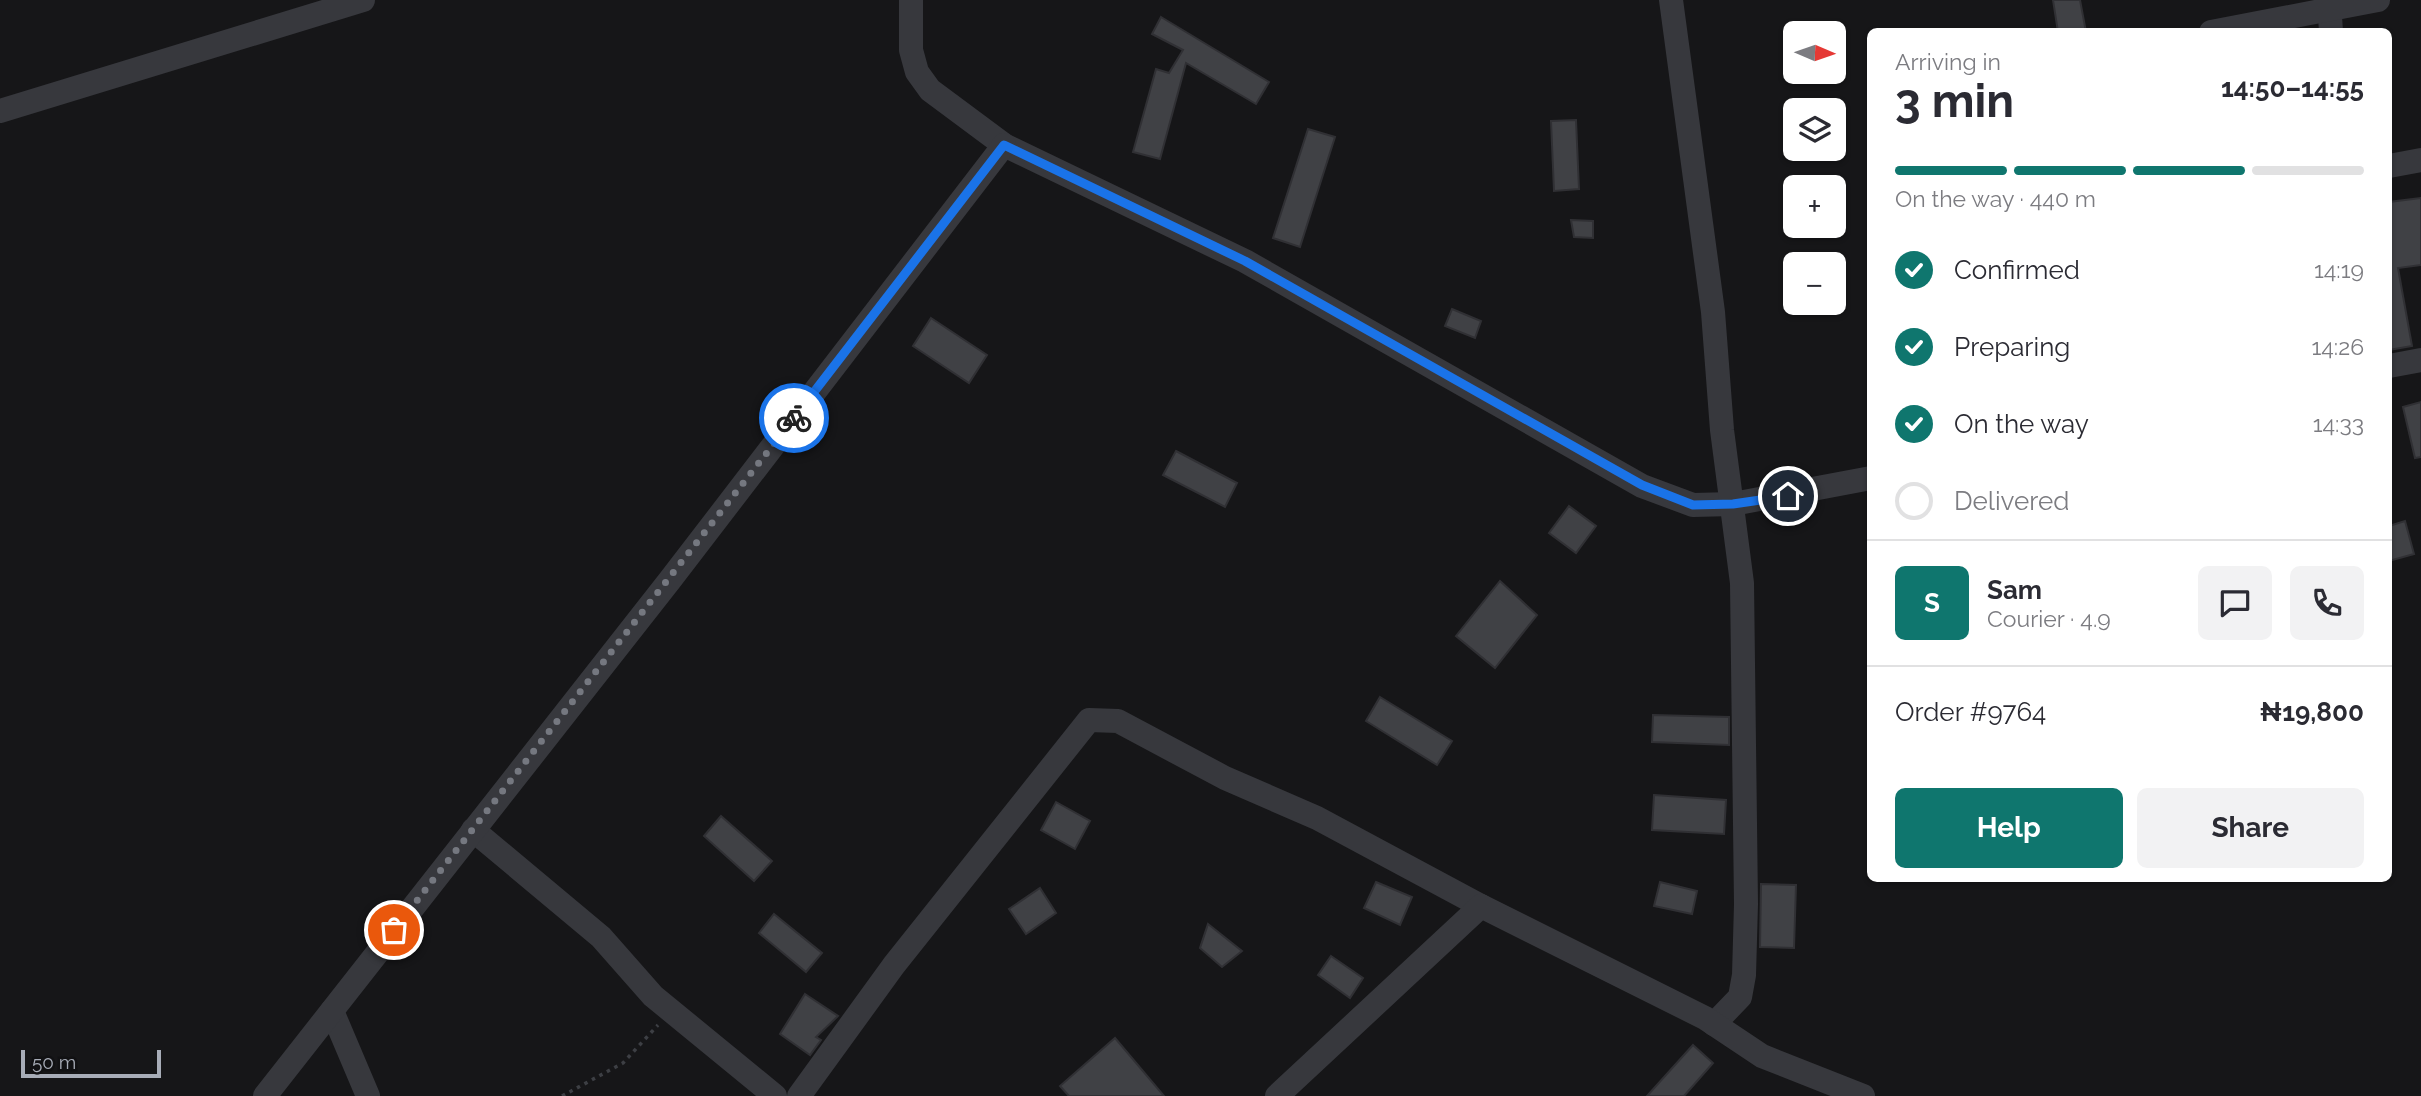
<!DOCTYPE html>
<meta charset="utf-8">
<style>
:root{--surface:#fff;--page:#f2f2f3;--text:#2b2b33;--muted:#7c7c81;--line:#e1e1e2;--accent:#0f766e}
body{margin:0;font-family:Raleway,sans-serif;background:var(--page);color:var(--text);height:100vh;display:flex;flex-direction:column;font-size:26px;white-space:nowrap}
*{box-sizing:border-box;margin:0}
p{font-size:23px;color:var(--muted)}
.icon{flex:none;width:38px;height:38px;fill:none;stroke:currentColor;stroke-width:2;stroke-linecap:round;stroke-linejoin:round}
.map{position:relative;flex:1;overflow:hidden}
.details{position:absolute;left:1867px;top:28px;width:525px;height:854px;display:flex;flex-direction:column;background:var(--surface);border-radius:10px;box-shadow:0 2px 5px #0004}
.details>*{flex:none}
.needle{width:46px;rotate:92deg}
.controls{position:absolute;left:1783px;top:21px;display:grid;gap:14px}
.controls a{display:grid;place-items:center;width:63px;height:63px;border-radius:10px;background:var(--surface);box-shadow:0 2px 5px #0004;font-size:35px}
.scale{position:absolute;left:21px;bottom:18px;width:140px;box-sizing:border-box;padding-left:7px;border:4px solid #a8adb8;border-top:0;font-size:19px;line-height:24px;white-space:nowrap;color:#a8adb8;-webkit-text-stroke:5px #111113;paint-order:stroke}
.pin{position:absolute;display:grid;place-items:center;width:60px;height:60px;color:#fff;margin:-30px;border:4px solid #fff;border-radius:50%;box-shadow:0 2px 7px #0007}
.courier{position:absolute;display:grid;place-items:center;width:70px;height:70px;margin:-35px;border:5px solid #1a73e8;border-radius:50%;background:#fff;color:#222;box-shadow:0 2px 9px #0007}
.overview em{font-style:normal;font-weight:700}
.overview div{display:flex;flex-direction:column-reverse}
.overview{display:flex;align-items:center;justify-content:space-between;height:119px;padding:0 28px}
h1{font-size:46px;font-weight:700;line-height:52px}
.bar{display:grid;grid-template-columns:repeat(4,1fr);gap:10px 7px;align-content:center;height:84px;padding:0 28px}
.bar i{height:9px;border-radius:5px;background:var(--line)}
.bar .active{background:var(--accent)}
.bar p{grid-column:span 4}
.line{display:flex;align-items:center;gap:18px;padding:0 28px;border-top:2px solid var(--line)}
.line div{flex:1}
.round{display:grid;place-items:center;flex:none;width:74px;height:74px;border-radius:10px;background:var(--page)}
ol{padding:0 28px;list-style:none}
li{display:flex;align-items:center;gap:21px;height:77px}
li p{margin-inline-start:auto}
li .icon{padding:7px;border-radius:50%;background:var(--accent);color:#fff;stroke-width:4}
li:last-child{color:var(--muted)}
li i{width:38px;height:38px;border:4px solid var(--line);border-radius:50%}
.cta{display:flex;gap:14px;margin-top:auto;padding:14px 28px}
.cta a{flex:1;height:80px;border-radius:10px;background:var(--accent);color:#fff;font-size:28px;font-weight:700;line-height:80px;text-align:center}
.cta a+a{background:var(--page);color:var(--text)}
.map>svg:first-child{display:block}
.building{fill:#404145;stroke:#303034;stroke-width:2}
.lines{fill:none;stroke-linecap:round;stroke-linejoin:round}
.path{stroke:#3d3f44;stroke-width:3.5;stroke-dasharray:3.5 5;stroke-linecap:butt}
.minor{stroke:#37383d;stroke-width:24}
.done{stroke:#757880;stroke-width:7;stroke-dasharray:0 12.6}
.route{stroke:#1a73e8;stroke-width:9}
</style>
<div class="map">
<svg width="2421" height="1096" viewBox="0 0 2421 1096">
<rect width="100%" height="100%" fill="#161618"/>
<!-- building -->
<g class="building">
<polygon points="2053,0 2080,0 2086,32 2058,32"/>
<polygon points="1161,17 1269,82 1256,104 1186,63 1160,159 1133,152 1156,69 1169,73 1183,50 1152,34"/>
<polygon points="1576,120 1579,189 1554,191 1551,121"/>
<polygon points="1308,129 1335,137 1300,247 1273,238"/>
<polygon points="2421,198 2421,265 2398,268 2412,346 2389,350 2389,202"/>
<polygon points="1571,220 1593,221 1593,238 1574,237"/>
<polygon points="1452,309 1481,321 1475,338 1445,326"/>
<polygon points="931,318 987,355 969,383 913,346"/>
<polygon points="2421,402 2421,457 2415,458 2403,407"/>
<polygon points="1176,451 1237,483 1225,507 1163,475"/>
<polygon points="1569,506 1596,526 1576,553 1549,533"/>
<polygon points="2405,521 2414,554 2389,561 2389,526"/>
<polygon points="1500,581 1537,615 1495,668 1456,636"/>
<polygon points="1380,697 1452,741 1437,765 1366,721"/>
<polygon points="1653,715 1729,717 1729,745 1652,742"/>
<polygon points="1654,795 1726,800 1724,834 1652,830"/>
<polygon points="1056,802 1090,821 1075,849 1041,830"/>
<polygon points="721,816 772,861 754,881 704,836"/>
<polygon points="1376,882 1412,897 1400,925 1364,908"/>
<polygon points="1660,882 1697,891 1692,914 1654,906"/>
<polygon points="1761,884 1796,885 1794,948 1760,947"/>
<polygon points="1040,888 1056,913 1026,934 1009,909"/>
<polygon points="774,914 822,953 806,972 759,933"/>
<polygon points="1208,924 1242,951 1222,967 1200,948"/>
<polygon points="1331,956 1363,978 1350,998 1318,975"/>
<polygon points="805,994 838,1016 816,1037 821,1040 810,1055 780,1034"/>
<polygon points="1115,1038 1164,1096 1069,1096 1060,1086"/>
<polygon points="1693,1045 1713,1063 1684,1096 1647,1096"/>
</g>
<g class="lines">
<!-- path -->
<polyline class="path" points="562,1096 623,1063 658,1025"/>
<!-- minor -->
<g class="minor">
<polyline points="911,0 911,50 917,72 930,90 1004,145 1245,261 1642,486 1693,505 1733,504 1871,478"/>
<polyline points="1671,0 1713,312 1722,430 1742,583 1746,904 1744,975 1740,997 1714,1024"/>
<polyline points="2329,0 2331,32"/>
<polyline points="2211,32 2378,0"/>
<polyline points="0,111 363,0"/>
<polyline points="2389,166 2421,160"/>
<polyline points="2389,366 2421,360"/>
<polyline points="473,830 601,937 653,996 775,1096"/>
<polyline points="332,1011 368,1096"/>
<polyline points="265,1096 670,580 1004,145"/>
<polyline points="799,1096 894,965 1089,720 1118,721 1225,778 1317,818 1481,906"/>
<polyline points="1277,1096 1481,906 1705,1018 1762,1056 1863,1096"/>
</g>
</g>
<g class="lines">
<!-- done -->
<polyline class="done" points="394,930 794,418"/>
<!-- route -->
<polyline class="route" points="794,418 1004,145 1245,261 1642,485 1693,505 1733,504 1788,496"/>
</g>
</svg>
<div class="controls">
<a><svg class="needle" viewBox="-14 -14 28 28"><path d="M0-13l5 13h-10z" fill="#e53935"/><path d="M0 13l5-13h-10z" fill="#7c7c81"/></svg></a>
<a><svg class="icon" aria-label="layers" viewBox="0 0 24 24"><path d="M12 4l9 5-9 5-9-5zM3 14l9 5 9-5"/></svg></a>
<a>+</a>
<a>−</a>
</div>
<div class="scale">50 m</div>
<div class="pin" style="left:394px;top:930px;background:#ea580c"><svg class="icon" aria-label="bag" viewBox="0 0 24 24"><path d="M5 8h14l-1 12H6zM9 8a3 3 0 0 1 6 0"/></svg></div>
<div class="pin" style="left:1788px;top:496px;background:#1f2937"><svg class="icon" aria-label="home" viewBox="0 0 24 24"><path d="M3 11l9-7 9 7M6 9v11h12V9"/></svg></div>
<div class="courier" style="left:794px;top:418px"><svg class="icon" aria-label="bike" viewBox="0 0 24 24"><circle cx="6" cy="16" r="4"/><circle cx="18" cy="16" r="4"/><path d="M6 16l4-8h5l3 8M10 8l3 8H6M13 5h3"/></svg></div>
<section class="details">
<div class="overview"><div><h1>3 min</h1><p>Arriving in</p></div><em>14:50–14:55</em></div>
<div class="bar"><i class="active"></i><i class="active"></i><i class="active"></i><i></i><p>On the way · 440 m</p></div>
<ol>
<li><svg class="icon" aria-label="check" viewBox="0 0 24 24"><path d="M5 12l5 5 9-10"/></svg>Confirmed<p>14:19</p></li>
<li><svg class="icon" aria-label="check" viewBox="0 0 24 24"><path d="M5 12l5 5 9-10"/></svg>Preparing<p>14:26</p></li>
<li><svg class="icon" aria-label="check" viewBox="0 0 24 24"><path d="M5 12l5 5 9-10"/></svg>On the way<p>14:33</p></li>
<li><i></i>Delivered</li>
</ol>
<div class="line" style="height:126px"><b class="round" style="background:var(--accent);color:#fff">S</b><div><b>Sam</b><p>Courier · 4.9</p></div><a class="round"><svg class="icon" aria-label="chat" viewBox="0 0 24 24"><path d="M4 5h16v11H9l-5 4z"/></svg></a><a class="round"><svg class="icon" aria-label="phone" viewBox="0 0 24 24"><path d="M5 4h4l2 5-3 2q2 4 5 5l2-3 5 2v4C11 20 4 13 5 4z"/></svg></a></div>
<div class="line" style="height:91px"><div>Order #9764</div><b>₦19,800</b></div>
<div class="cta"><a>Help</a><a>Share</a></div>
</section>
</div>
